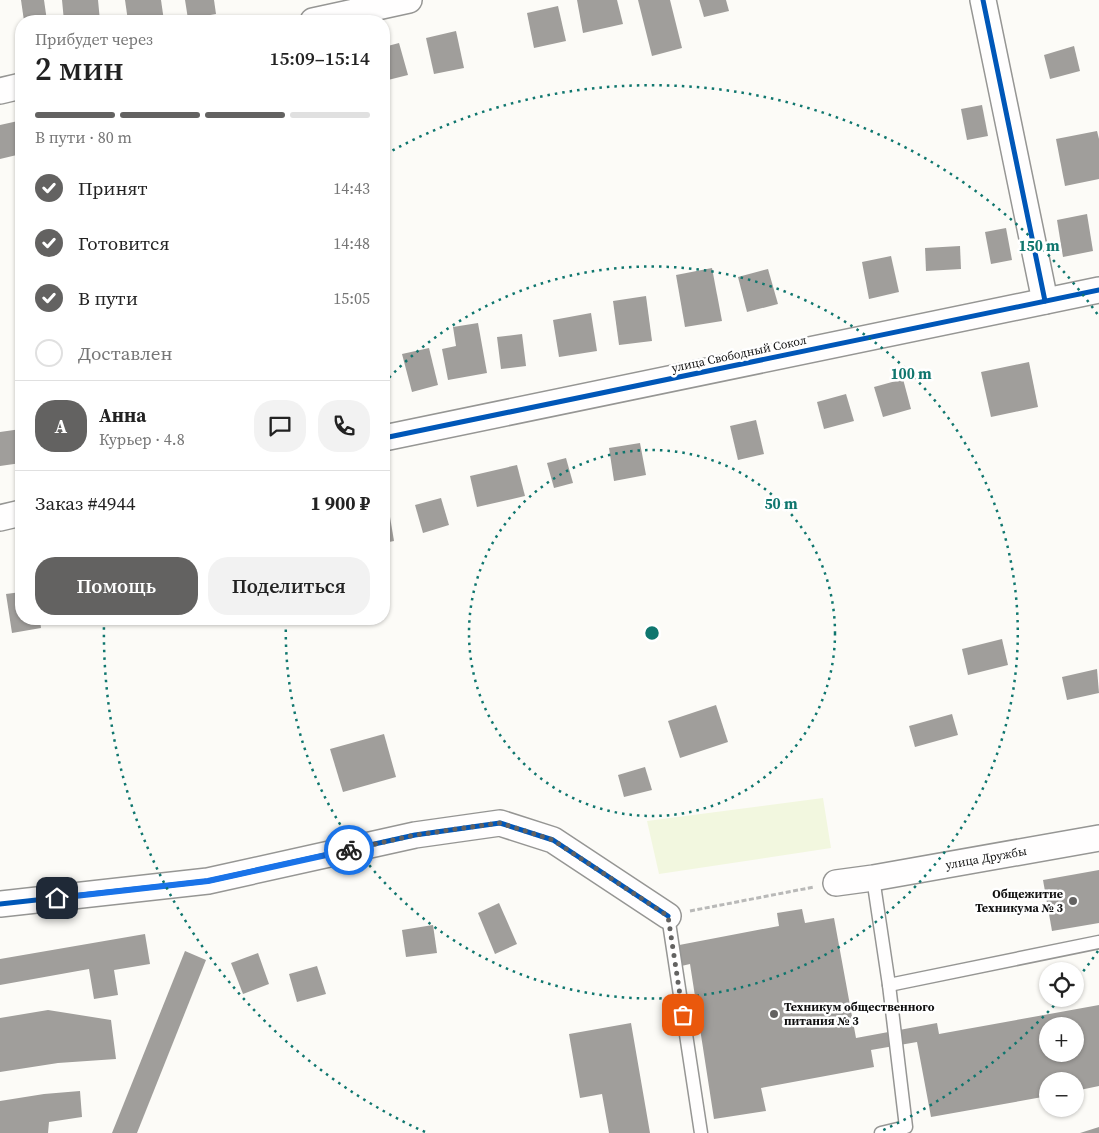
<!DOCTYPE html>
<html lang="ru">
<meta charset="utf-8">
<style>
:root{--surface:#fff;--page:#f2f2f2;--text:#222;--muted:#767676;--line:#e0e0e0;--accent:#636261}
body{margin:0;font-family:"Source Serif 4",serif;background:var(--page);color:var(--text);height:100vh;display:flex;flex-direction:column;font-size:19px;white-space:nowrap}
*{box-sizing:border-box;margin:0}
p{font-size:16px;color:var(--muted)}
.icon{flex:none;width:28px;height:28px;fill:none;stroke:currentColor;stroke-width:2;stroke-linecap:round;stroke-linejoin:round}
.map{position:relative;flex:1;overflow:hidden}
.details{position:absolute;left:15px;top:15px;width:375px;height:610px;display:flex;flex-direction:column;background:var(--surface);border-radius:20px;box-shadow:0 1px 4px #0004}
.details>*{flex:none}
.tools{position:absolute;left:1039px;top:962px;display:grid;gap:10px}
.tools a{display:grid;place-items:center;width:45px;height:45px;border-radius:50%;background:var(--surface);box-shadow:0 1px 4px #0004;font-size:25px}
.pin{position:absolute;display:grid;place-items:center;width:42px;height:42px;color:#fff;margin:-21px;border-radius:10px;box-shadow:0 2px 8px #0006}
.courier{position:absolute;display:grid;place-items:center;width:50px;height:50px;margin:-25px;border:4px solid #1a73e8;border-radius:50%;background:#fff;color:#222;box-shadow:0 1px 6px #0007}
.summary em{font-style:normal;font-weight:600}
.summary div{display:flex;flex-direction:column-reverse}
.summary{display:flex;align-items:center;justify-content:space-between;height:85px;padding:0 20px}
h1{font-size:32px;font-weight:600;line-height:38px}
.bar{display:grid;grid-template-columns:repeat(4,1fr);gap:8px 5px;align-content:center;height:60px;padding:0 20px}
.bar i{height:6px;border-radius:4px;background:var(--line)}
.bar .active{background:var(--accent)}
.bar p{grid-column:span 4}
.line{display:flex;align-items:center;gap:12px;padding:0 20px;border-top:1px solid var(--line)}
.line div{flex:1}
.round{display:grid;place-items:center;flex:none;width:52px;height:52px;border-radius:20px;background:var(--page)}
ol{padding:0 20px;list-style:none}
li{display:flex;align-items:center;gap:15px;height:55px}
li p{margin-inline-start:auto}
li .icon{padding:5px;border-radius:50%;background:var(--accent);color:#fff;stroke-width:4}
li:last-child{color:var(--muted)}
li i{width:28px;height:28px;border:2px solid var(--line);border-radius:50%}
.action{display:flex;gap:10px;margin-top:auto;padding:10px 20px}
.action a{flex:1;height:58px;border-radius:20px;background:var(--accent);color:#fff;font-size:20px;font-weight:600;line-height:58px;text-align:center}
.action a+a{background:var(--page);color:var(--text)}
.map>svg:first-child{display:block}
.pitch{fill:#f2f7df}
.building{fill:#a09e9b;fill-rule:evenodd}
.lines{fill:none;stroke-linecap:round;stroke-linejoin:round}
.service-casing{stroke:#969694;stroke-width:15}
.minor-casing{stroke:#969694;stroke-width:28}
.path{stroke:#b9b9b8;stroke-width:3;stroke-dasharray:5 2.5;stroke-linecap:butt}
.service{stroke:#fffefe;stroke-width:12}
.minor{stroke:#fffefe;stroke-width:25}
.cycleway-casing{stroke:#fff;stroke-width:8}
.cycleway{stroke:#0057b8;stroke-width:5}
.done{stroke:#636261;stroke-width:5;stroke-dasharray:0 9}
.route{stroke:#1a73e8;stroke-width:6}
.ring{fill:none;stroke:#0f766e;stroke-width:2.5;stroke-dasharray:2.5 5}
.poi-dot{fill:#636261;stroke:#fff;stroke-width:2}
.labels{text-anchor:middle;stroke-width:5;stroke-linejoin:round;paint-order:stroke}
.street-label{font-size:12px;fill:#101010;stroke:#fff}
.poi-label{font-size:12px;font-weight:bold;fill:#101010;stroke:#fff;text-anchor:end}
.centre{fill:#0f766e;stroke:#fff;stroke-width:2.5}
.ring-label{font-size:15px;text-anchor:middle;font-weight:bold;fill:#0f766e;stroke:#fff;stroke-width:5;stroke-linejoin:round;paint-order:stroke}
</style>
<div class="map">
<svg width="1099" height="1133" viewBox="0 0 1099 1133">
<rect width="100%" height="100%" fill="#fcfbf7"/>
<!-- pitch -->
<polygon class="pitch" points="823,798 831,848 659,874 647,821"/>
<!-- building -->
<g class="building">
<polygon points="21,0 44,0 47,21 24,21"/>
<polygon points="62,0 98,0 100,21 64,21"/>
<polygon points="125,0 161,0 164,21 128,21"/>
<polygon points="185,0 214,0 216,14 188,19"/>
<polygon points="577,0 617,0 623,24 583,33"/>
<polygon points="638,0 670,0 682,48 652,56"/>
<polygon points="699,0 726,0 729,11 704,17"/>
<polygon points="558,6 566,41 534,48 527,13"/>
<polygon points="456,31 464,68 434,74 426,38"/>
<polygon points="399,43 408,75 384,81 384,47"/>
<polygon points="1074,46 1080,71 1050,79 1044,55"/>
<polygon points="982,105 988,136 967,140 961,109"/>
<polygon points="18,121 21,134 21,154 0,159 0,125"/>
<polygon points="1097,131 1099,139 1099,179 1065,186 1056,139"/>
<polygon points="1087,214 1093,251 1063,257 1057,220"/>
<polygon points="1006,228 1012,260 991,264 985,232"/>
<polygon points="960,246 961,269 926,271 925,248"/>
<polygon points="891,256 899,292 869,299 862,262"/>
<polygon points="712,268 722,321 685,327 676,275"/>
<polygon points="768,269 778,304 747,312 738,277"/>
<polygon points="646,296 652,341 619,345 613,301"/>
<polygon points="591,313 597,351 559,357 553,320"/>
<polygon points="478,323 487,373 448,380 442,349 456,346 453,327"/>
<polygon points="522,334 526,366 501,369 497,337"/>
<polygon points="429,348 438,385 412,392 402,354"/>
<polygon points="1029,362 1038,407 991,417 981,372"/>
<polygon points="903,379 911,409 883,417 874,387"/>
<polygon points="846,394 854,421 824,429 817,402"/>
<polygon points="756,420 764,454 738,460 730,426"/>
<polygon points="21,429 21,463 0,466 0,432"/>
<polygon points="640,443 646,475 614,481 609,448"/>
<polygon points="566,458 573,483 554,488 547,463"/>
<polygon points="517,465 525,496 477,507 470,476"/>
<polygon points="441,498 449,525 423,533 415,505"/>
<polygon points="388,505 394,541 384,543 384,506"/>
<polygon points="21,592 21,619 40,619 41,628 12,633 6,594"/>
<polygon points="1002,639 1008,665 968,675 962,649"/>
<polygon points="1097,669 1099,693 1067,700 1062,677"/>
<polygon points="716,705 728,742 680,758 668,721"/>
<polygon points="952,714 958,735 915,747 909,726"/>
<polygon points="384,734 396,777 343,792 330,749"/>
<polygon points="645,767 652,790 624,797 618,775"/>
<polygon points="1099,870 1099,923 1052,931 1043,880"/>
<polygon points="499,903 517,944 495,954 478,913"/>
<path d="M802 909 805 923 834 918 856 1038 937 1023 939 1034 1099 1005V1086L1075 1091V1081H1048V1096L931 1117 917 1042 871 1050 874 1067 761 1088 766 1111 714 1119 690 964 677 967 674 946 779 926 777 913ZM1048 1026H1075V1054H1048Z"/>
<polygon points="433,925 437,953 406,957 402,930"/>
<polygon points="145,934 150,964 114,970 118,995 94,999 89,969 0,985 0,959"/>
<polygon points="185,951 206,960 137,1133 112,1133"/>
<polygon points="258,953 269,984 243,994 231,963"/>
<polygon points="317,966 326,994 297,1002 289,974"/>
<polygon points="48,1010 111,1020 116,1059 58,1063 0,1072 0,1018"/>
<polygon points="631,1023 650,1133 609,1133 602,1094 580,1098 569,1034"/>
<polygon points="80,1091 82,1117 49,1122 48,1133 0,1133 0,1101 44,1094"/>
<polygon points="1099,1127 1099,1133 1080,1133"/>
</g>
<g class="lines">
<!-- service casing -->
<g class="service-casing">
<g id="service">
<polyline points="873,878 889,985 906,1127 881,1133"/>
<polyline points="668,916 701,1133"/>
<polyline points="889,985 1099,942"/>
</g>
</g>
<!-- minor casing -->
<g class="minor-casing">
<g id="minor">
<polyline points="983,0 1045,301"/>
<polyline points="313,21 409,0"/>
<polyline points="0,91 21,86"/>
<polyline points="384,438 1099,290"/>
<polyline points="0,518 21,513"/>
<polyline points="836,883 873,878 1099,838"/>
<polyline points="0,904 208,881 415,835 500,823 553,840 668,916"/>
</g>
</g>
<!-- path -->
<polyline class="path" points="690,911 814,887"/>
<!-- service -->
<use href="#service" class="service"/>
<!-- minor -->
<use href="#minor" class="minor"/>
<!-- cycleway casing -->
<g class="cycleway-casing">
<g id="cycleway">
<polyline points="983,0 1045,301"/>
<polyline points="384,438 1099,290"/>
<polyline points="0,904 208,881 415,835 500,823 553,840 668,916"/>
</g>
</g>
<!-- cycleway -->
<use href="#cycleway" class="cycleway"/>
</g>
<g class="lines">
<!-- done -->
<polyline class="done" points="349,850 415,835 500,823 553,840 668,916 683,1015"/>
<!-- route -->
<polyline class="route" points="57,898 208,881 349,850"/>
</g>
<!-- distance rings -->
<g class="ring">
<circle cx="652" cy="633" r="183"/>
<path d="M384 383A366 366 0 1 1 286 620"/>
<path d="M1098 951A548 548 0 0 1 1078 978M1059 1000A548 548 0 0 1 879 1132M425 1132A548 548 0 0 1 104 623M386 154A548 548 0 0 1 1098 315"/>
</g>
<!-- markers -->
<g class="poi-dot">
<circle cx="1073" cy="901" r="5"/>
<circle cx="774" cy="1014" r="5"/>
</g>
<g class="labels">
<!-- street labels -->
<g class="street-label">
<text transform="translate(739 354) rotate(-12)" y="4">улица Свободный Сокол</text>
<text transform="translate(986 858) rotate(-10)" y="4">улица Дружбы</text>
</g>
<!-- poi labels -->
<g class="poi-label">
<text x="1063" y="898">Общежитие<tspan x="1063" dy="14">Техникума № 3</tspan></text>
<text x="784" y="1011" text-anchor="start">Техникум общественного<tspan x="784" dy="14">питания № 3</tspan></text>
</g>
</g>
<circle cx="652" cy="633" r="8" class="centre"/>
<g class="ring-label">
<text x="1039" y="251">150 m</text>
<text x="911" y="379">100 m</text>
<text x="781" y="509">50 m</text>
</g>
</svg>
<div class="tools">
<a><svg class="icon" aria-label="locate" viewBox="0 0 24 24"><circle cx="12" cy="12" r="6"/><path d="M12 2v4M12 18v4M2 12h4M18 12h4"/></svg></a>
<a>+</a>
<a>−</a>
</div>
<div class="pin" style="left:683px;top:1015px;background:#ea580c"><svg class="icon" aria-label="bag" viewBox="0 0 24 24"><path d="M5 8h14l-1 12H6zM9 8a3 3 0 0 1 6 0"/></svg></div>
<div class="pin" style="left:57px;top:898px;background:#1f2937"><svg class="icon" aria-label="home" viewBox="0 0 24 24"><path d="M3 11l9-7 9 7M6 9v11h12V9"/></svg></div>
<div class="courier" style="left:349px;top:850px"><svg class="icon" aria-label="bike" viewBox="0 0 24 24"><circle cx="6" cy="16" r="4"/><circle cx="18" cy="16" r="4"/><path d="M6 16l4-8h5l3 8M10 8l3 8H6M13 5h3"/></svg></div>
<section class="details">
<div class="summary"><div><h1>2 мин</h1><p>Прибудет через</p></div><em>15:09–15:14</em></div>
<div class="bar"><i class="active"></i><i class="active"></i><i class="active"></i><i></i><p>В пути · 80 m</p></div>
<ol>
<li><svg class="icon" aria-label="check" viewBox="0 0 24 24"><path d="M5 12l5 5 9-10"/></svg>Принят<p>14:43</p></li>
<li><svg class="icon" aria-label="check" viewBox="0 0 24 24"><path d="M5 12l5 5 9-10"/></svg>Готовится<p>14:48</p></li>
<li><svg class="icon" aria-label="check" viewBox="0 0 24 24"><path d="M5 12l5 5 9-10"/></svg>В пути<p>15:05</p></li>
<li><i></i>Доставлен</li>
</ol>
<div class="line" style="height:90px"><b class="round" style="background:var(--accent);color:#fff">А</b><div><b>Анна</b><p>Курьер · 4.8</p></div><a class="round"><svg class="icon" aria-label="chat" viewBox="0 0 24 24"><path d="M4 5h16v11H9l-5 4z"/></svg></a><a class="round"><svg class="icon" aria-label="phone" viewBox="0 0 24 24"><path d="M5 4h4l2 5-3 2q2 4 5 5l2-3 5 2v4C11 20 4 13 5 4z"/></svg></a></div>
<div class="line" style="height:65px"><div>Заказ #4944</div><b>1 900 ₽</b></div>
<div class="action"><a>Помощь</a><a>Поделиться</a></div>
</section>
</div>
